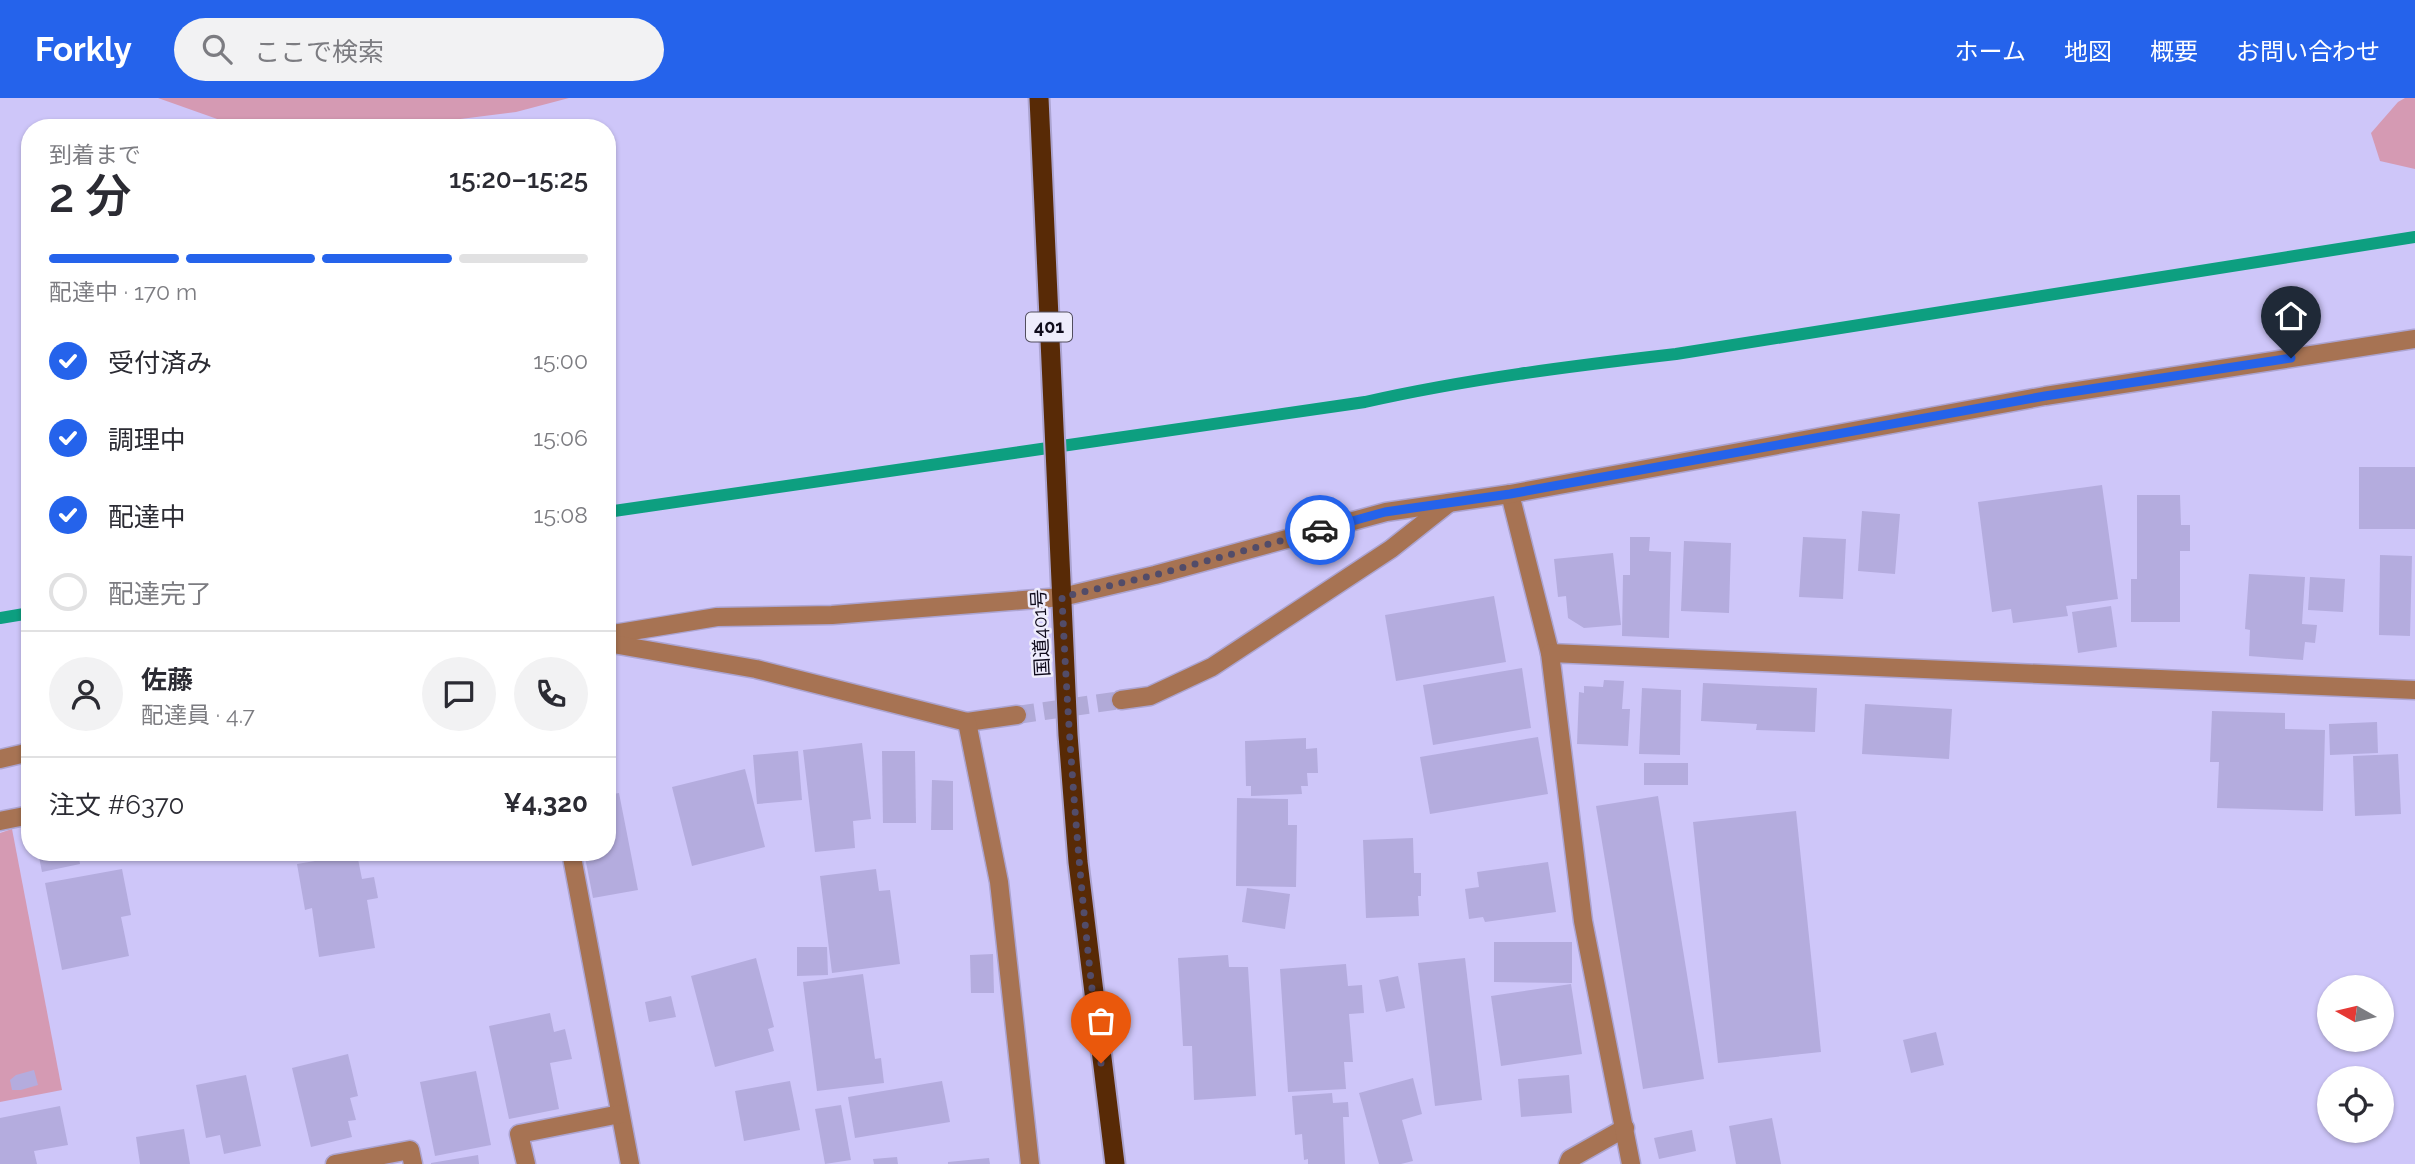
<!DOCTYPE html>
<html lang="ja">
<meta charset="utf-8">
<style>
:root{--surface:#fff;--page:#f2f2f3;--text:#2b2b33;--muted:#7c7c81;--line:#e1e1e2;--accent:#2563eb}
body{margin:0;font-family:Raleway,"Noto Sans JP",sans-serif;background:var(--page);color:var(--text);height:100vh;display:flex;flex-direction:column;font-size:26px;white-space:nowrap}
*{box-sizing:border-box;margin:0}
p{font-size:23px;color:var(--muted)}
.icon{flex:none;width:38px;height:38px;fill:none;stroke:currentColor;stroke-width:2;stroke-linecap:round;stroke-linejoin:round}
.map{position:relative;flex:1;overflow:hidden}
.details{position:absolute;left:21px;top:21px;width:595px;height:742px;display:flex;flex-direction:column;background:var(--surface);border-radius:28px;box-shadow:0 2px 5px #0004}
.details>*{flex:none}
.needle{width:46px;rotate:278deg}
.buttons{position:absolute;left:2317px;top:877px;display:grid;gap:14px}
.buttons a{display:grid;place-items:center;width:77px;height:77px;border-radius:50%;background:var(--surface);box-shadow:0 2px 5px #0004;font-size:35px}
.pin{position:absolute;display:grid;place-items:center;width:60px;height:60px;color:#fff;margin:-72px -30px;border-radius:50% 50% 50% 0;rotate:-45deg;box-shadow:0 0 7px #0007}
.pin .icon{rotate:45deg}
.courier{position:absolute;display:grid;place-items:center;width:70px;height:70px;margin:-35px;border:5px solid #2563eb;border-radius:50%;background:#fff;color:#222;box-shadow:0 2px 9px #0007}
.summary em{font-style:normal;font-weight:600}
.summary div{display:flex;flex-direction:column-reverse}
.summary{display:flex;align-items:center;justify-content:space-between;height:119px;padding:0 28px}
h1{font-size:46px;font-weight:600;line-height:52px}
.bar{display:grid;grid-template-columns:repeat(4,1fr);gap:10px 7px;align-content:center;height:84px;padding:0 28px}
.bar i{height:9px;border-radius:5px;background:var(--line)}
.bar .selected{background:var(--accent)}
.bar p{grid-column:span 4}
.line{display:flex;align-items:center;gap:18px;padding:0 28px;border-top:2px solid var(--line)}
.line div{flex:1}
.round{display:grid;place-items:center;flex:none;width:74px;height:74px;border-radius:37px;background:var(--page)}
ol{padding:0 28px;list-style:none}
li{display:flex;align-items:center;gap:21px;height:77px}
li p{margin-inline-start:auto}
li .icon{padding:7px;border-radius:50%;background:var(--accent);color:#fff;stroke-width:4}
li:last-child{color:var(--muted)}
li i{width:38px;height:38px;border:4px solid var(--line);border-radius:50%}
header{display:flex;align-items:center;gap:42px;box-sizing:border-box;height:98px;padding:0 35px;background:var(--accent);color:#fff}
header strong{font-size:33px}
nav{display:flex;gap:38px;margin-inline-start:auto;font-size:24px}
.search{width:490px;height:63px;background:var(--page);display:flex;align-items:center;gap:18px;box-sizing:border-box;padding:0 24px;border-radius:38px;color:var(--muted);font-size:26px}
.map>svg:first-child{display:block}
.green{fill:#d59ab3}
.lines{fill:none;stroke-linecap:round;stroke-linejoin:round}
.stream{stroke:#0d9f80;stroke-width:12}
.building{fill:#b4acde}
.minor-tunnel{stroke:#b1aad8;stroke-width:18;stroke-dasharray:18 9;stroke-linecap:butt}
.minor-casing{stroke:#aca4d1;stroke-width:21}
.trunk-casing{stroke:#aca4d1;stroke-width:23}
.minor{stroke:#a77353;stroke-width:18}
.trunk{stroke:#582a06;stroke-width:19}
.done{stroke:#524c69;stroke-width:7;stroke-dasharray:0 12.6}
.route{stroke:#2563eb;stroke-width:9}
.labels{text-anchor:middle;stroke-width:5;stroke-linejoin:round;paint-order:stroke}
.shield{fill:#eeecfc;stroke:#524e5f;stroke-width:2}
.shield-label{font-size:18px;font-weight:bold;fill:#0f0b1c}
.street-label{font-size:19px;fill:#0f0b1c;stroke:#eeecfc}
</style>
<header>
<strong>Forkly</strong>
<div class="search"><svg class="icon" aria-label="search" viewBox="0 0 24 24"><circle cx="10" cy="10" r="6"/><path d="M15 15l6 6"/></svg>ここで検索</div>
<nav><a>ホーム</a><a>地図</a><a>概要</a><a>お問い合わせ</a></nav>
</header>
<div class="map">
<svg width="2415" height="1066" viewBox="0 0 2415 1066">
<rect width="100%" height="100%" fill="#cec6f9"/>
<!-- green -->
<g class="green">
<polygon points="158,0 569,0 516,14 389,30 343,30 220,22"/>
<polygon points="2405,0 2415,0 2415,71 2380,63 2371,35 2398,4"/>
<polygon points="12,731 62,992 0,1004 0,735"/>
</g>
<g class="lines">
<!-- stream -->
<g class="stream">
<path d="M607 414 1365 304C1467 281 1571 268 1676 256L2415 139"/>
<polyline points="0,520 30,515"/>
</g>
</g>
<!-- building -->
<g class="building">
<rect x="2359" y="369" width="56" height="62"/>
<polygon points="2102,387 2118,501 2066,508 2068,518 2013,525 2011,511 1992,514 1978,404"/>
<polygon points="2137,397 2180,397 2181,427 2190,427 2190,453 2180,453 2180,524 2131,524 2131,481 2137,481"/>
<polygon points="1862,413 1900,416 1895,476 1858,473"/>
<polygon points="1630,439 1650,439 1649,453 1671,454 1669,540 1622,538 1623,477 1630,477"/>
<polygon points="1803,439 1846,441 1843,501 1799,499"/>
<polygon points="1684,443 1731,445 1729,515 1681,513"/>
<polygon points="1613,455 1621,527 1584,530 1568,520 1566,498 1558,499 1554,461"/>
<polygon points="2380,457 2412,458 2410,538 2379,537"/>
<polygon points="2249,476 2305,479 2302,526 2317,527 2315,545 2305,544 2303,562 2249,558 2250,532 2245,531"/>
<polygon points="2310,479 2345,481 2343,514 2308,512"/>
<polygon points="1494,498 1506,564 1396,583 1385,517"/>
<polygon points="2111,508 2117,549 2078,555 2072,514"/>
<polygon points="1522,570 1531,630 1433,647 1423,587"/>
<polygon points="1604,582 1624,583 1622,611 1630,611 1628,648 1577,646 1579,594 1584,595 1584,588 1603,589"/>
<polygon points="1703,585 1817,590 1815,634 1756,632 1757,626 1701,623"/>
<polygon points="1642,590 1681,592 1680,657 1639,656"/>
<polygon points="1865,606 1952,611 1949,661 1862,656"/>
<polygon points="2212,613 2285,615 2285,631 2325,632 2323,713 2217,710 2219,664 2210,664"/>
<polygon points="2377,624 2378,655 2330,657 2329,626"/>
<polygon points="1538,639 1548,696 1430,716 1420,659"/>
<polygon points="1306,640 1306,651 1317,650 1318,675 1307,675 1308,688 1301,688 1302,696 1251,698 1251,688 1246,688 1245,643"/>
<polygon points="862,645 871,721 853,723 855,750 815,754 803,652"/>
<polygon points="798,653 802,702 757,706 753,657"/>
<polygon points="882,653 915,653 916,725 883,725"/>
<polygon points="2398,656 2401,716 2355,718 2353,658"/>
<rect x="1644" y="665" width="44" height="22"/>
<polygon points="745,671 765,749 692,768 672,689"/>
<polygon points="932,682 953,683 953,732 931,732"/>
<polygon points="619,695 638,792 593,800 584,754 607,754 607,697"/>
<polygon points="1658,698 1704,981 1643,991 1596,708"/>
<polygon points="1237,700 1288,701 1288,727 1297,727 1296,789 1236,788"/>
<polygon points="1796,713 1821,954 1718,965 1693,724"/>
<polygon points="1413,740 1414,775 1421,775 1421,798 1418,798 1419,818 1366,820 1363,742"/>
<polygon points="38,754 78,754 80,766 42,774"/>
<polygon points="357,756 362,781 374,779 378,800 367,802 375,850 319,859 312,810 305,812 297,766"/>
<polygon points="1548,764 1556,814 1485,824 1483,819 1469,821 1465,791 1479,789 1477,774"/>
<polygon points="122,771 131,817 121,819 129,858 62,872 45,785"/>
<polygon points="876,771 879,793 890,792 900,866 832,875 820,778"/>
<polygon points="1247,790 1290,796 1285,831 1242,824"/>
<polygon points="1494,844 1572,844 1572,885 1494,884"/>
<polygon points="797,849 827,849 828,877 797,878"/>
<polygon points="993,856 994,895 971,895 970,857"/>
<polygon points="1228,857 1229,869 1248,869 1256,998 1194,1002 1192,948 1183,948 1178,860"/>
<polygon points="756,860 774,929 768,931 774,953 715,969 691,878"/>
<polygon points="1465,860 1482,1002 1435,1008 1418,865"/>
<polygon points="1346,866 1348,888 1362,887 1364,915 1349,916 1353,964 1344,964 1346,991 1288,994 1280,871"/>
<polygon points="863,876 875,961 881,960 884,985 817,993 803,884"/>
<polygon points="1398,878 1405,910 1386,914 1379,882"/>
<polygon points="1571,886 1582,956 1501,968 1491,898"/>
<polygon points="671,898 676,919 649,924 645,904"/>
<polygon points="550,915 554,934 565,931 572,961 550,965 559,1011 509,1021 489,928"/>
<polygon points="1936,934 1944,967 1911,975 1903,942"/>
<polygon points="348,956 358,998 350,1000 356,1022 348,1023 352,1039 311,1049 292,970"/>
<polygon points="34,972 38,987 21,992 12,992 10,982 16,977"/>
<polygon points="476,973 491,1047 435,1058 420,984"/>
<polygon points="246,977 261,1048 224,1056 220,1037 206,1040 196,987"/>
<polygon points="1569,977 1572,1015 1521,1019 1518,981"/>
<polygon points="1413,980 1422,1016 1402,1022 1413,1063 1401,1066 1379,1066 1359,995"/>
<polygon points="790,983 800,1032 744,1043 735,993"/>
<polygon points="942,983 950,1024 855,1040 848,999"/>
<polygon points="1332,995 1333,1005 1348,1004 1349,1019 1343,1019 1345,1066 1308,1066 1308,1061 1304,1062 1302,1036 1295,1037 1292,998"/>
<polygon points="841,1007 851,1062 825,1066 815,1011"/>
<polygon points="60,1008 68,1047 34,1053 37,1066 0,1066 0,1020"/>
<polygon points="1772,1020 1781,1066 1736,1066 1729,1028"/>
<polygon points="184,1031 190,1066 140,1066 136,1039"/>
<polygon points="1692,1032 1696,1053 1659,1061 1654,1040"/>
<polygon points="478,1057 479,1066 431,1066 431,1065"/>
<polygon points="897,1059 898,1066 874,1066 873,1061"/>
<polygon points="989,1060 990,1066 948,1066 948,1064"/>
</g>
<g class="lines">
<!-- minor-tunnel -->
<polyline class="minor-tunnel" points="1017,617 1121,602"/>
<!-- minor casing -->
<g class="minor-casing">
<g id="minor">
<polyline points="1510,396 1550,555"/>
<polyline points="607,537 717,519 832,517 1062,499 1155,477 1386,414 1510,396 2045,298 2415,241"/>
<polyline points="607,545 756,571 967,624 1017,617"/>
<polyline points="1121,602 1150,598 1212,569 1391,451 1449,405"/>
<polyline points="967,624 999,784 1030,1066"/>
<polyline points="0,661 30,654"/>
<polyline points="0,723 30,717"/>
<polyline points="571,754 630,1066"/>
<polyline points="335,1066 410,1052 413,1066"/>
<polyline points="526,1066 519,1036 620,1016"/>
<polyline points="1568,1066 1570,1061 1625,1030"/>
<polyline points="1631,1066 1583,823 1550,555 2415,592"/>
</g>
</g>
<!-- trunk casing -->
<g class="trunk-casing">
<polyline id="trunk" points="1039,0 1068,637 1078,764 1115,1066"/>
</g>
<!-- minor -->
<use href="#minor" class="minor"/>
<!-- trunk -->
<use href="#trunk" class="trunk"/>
</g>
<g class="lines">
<!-- done -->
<path class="done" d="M1101 965C1081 810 1069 655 1062 499L1155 477 1320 432"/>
<!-- route -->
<polyline class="route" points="1320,432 1385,414 1510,396 2045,298 2291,260"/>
</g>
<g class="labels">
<!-- shield labels -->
<rect class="shield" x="1026" y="214.5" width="46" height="29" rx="5"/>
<g class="shield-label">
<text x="1049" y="235">401</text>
</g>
<!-- street labels -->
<g class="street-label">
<text transform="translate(1040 535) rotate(-93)" y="7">国道401号</text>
</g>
</g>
</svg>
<div class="buttons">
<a><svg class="needle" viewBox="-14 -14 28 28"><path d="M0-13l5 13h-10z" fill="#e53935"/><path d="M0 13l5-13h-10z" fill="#7c7c81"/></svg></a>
<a><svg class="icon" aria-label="locate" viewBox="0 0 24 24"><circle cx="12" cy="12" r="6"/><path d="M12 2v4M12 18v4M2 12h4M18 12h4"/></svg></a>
</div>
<div class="pin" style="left:1101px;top:965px;background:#ea580c"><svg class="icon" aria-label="bag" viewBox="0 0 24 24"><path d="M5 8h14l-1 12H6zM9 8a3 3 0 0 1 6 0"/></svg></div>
<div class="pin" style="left:2291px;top:260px;background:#1f2937"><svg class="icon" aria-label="home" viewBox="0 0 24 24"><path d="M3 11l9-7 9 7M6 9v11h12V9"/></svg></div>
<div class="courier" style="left:1320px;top:432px"><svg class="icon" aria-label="car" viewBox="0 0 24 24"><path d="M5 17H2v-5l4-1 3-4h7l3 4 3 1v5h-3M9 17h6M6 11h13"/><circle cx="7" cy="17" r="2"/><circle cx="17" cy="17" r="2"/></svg></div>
<section class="details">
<div class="summary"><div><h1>2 分</h1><p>到着まで</p></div><em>15:20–15:25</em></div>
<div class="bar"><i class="selected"></i><i class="selected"></i><i class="selected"></i><i></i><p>配達中 · 170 m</p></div>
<ol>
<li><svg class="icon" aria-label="check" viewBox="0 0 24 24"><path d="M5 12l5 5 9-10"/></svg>受付済み<p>15:00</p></li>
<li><svg class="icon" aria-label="check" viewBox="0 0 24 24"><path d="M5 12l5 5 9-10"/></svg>調理中<p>15:06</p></li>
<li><svg class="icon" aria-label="check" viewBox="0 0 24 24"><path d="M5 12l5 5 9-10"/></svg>配達中<p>15:08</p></li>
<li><i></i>配達完了</li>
</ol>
<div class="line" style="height:126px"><a class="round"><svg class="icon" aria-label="person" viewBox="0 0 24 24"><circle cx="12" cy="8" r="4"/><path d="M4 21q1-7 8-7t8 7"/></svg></a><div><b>佐藤</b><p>配達員 · 4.7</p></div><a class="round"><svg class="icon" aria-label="chat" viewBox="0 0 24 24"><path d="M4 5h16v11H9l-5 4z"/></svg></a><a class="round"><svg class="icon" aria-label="phone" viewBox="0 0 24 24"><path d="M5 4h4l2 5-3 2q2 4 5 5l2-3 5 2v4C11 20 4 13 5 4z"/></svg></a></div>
<div class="line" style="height:91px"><div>注文 #6370</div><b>¥4,320</b></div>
</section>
</div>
